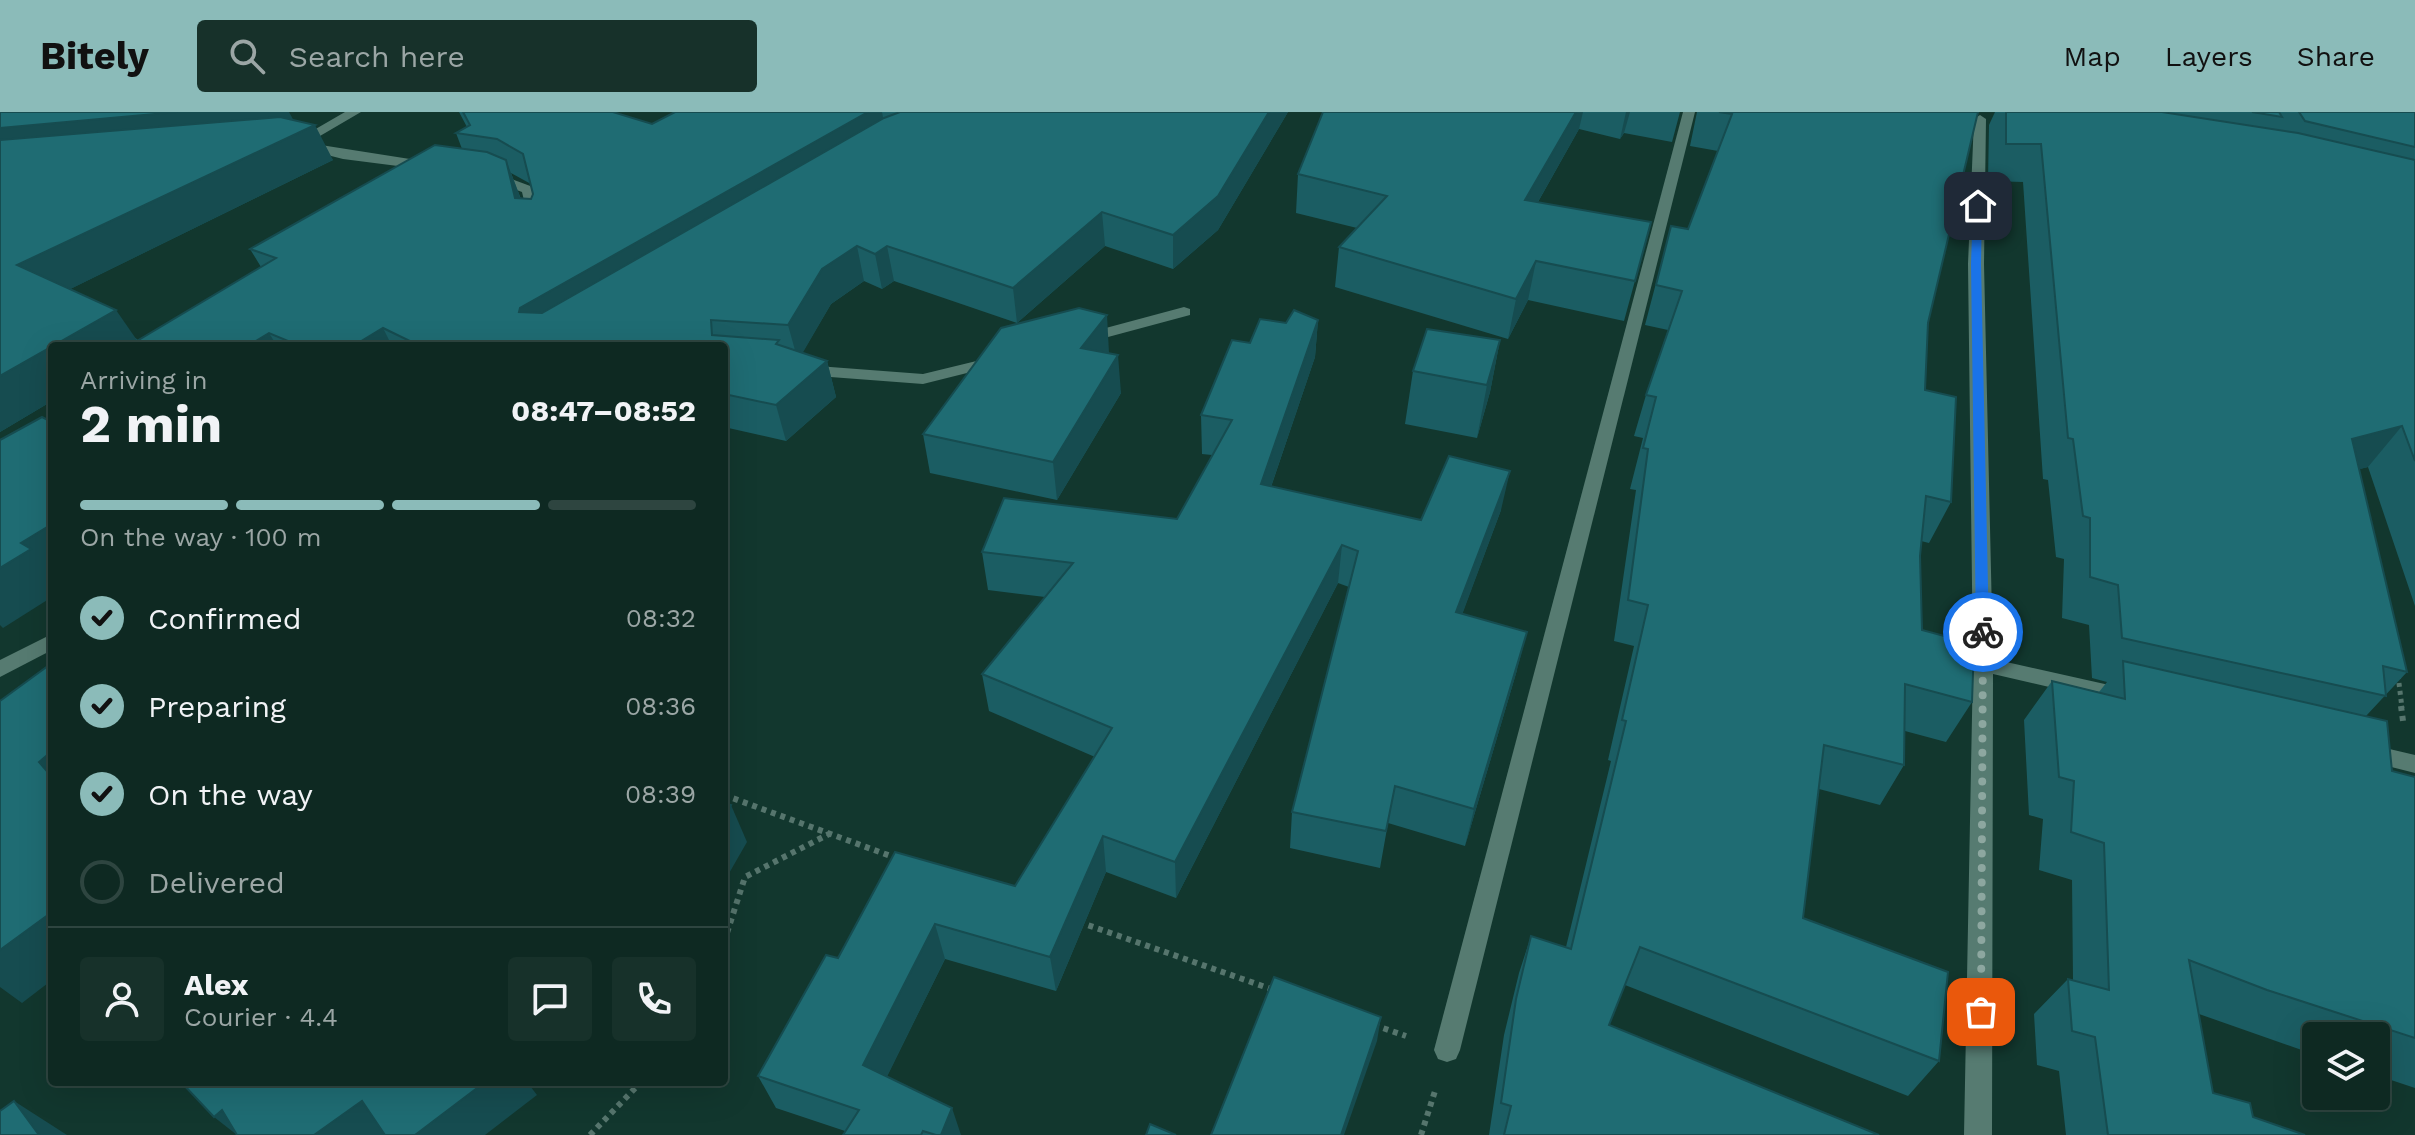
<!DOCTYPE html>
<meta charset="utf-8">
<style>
:root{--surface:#0e2922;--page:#17312a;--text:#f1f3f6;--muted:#9ba6a5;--line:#2e4540;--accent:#8bbbb9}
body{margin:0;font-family:"Work Sans",sans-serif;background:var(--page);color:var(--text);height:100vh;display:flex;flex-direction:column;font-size:30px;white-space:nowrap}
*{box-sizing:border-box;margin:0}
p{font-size:26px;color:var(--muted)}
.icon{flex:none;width:44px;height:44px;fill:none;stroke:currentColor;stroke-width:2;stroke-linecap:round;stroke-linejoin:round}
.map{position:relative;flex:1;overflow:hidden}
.drawer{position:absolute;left:48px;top:230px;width:680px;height:744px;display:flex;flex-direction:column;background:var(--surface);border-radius:8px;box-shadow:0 8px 32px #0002,0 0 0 2px var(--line)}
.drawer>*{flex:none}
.buttons{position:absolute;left:2302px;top:910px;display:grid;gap:16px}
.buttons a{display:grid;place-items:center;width:88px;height:88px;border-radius:8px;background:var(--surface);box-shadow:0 8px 32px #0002,0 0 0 2px var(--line);font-size:40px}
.pin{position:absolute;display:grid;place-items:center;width:68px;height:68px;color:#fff;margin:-34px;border-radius:16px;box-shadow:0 4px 12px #0006}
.courier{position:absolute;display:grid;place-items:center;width:80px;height:80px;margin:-40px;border:6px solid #1a73e8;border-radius:50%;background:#fff;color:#222;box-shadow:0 2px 10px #0007}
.headline em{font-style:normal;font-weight:700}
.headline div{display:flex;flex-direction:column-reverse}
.headline{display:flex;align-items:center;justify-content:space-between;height:136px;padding:0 32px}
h1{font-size:52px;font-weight:700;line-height:60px}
.bar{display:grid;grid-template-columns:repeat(4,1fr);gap:12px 8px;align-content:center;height:96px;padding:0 32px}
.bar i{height:10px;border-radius:6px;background:var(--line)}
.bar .current{background:var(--accent)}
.bar p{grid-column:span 4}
.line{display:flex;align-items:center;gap:20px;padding:0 32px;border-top:2px solid var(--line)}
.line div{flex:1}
.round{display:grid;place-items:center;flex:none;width:84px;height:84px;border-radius:8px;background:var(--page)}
ol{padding:0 32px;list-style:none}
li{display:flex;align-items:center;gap:24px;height:88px}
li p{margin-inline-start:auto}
li .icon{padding:8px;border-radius:50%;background:var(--accent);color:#111;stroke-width:4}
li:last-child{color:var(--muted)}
li i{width:44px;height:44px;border:4px solid var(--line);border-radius:50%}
header{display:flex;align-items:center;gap:48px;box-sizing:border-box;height:112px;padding:0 40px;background:var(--accent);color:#111}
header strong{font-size:38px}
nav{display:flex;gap:44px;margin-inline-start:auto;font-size:28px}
.search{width:560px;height:72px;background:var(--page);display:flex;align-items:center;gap:20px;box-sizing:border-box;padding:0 28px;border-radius:8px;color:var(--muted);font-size:30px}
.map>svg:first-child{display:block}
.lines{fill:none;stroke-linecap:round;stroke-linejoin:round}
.path-far1{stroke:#56756d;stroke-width:5;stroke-dasharray:4 4;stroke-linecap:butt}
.path{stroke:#56756d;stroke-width:6;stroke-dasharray:5 5;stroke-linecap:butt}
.street{fill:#567b71;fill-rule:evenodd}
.wall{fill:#1b5d63;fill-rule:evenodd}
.shaded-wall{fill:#164c50}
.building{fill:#1f6c73;stroke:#164c50;stroke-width:2}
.route{fill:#1a73e8}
.done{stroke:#8da7a0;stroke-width:8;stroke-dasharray:0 14.4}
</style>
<header>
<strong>Bitely</strong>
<div class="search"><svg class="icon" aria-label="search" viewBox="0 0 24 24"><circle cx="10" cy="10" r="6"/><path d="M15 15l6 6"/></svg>Search here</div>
<nav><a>Map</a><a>Layers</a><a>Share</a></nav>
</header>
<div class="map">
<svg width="2415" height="1023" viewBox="0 0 2415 1023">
<rect width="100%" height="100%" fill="#12372e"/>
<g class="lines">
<!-- path-far1 -->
<polyline class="path-far1" points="2398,563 2402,596"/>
<!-- path -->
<g class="path">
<polyline points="2401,594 2403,609"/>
<polyline points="724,683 896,746"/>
<polyline points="1079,810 1274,878"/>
<polyline points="724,830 745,765 829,722"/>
<polyline points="1374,913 1406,924"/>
<polyline points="590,1023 641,970"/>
<polyline points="1421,1023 1435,979"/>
</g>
<!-- street -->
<g class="street">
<polygon points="345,0 361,0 308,31 429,50 436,54 429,58 343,47 288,33"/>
<polygon points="1683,0 1695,0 1460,938 1456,947 1447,950 1438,947 1434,938"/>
<polygon points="1980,3 1986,7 1984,152 1993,547 2127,577 2134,579 2138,585 2134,591 2127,593 1993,562 1992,1023 1964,1023 1973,552 1968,152 1974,7"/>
<polygon points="492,60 533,75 543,110 541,113 536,114 529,110 522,80 487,67 487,61"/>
<polygon points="1184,195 1190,197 1190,203 1082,232 1074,227 1076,224"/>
<polygon points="997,244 1005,249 1003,252 923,272 804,263 796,258 804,253 923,262"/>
<polygon points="52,522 52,538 0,565 0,548"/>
<polygon points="2364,631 2415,643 2415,661 2356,646 2353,640 2356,634"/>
</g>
</g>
<!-- wall -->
<g class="wall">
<path d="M0 0 294 8 333 48 70 177 138 228 261 155 250 137 462 37 456 21 467 15 459 0H613L652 12 675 0H1288L1218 118 1173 157 1105 134 1017 211 894 169 882 177 864 169 831 192 802 241 827 249 836 285 786 329 724 315V234H52V289L0 320ZM511 61 531 72 533 82 531 87H521Z"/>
<polygon points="1323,0 1680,0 1672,30 1624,21 1620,27 1579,17 1538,90 1651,110 1624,209 1528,188 1508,227 1335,175 1339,135 1357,116 1296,101 1298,62"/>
<polygon points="1697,0 1978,0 1928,211 1925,278 1951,390 1929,431 1921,429 1920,444 1922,518 1972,590 1946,630 1905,619 1904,653 1880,693 1819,677 1803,806 1939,949 1908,984 1625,873 1609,913 1879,1023 1489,1023 1504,923 1519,861 1531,824 1566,835 1611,649 1608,648 1634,534 1614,529 1636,378 1630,377 1643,326 1634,324 1646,283 1668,218 1645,213 1671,114 1688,117 1718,39 1690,34"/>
<polygon points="1995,0 2415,0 2415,494 2368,355 2359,357 2407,560 2366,604 2392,659 2415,665 2415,976 2376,963 2376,924 2316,924 2316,943 2199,902 2213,981 2253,1005 2305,1023 2066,1023 2059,959 2037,953 2034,902 2068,867 2073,868 2072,768 2039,758 2043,707 2029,703 2024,608 2052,569 2099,580 2107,570 2092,566 2089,513 2062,506 2064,447 2056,445 2048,368 2043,367 2023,70 1988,69 1989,13"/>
<polygon points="1318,208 1315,245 1271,375 1421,408 1501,398 1462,502 1517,558 1465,734 1388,711 1380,756 1290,736 1292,700 1349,475 1338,471 1176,786 1106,760 1056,879 945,847 887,964 961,1023 843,1023 845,1019 776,996 758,964 838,846 1015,774 1095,645 989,599 982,562 1045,485 988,478 982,440 1177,407 1212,343 1202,342 1201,303 1250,231 1286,211"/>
<polygon points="1500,228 1490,280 1477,326 1405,312 1413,259"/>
<polygon points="1109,241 1121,281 1057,388 930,361 923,322"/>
</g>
<!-- shaded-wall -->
<g class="shaded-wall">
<polygon points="177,0 289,0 300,20 315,13 333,48 44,190 17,153 0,53 0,16"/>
<polygon points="868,0 882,0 887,26 535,231 519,200 520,196"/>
<polygon points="1269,0 1288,0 1218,118 1173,157 1173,123"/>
<polygon points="1576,0 1583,0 1579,17 1517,127 1525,88"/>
<polygon points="1626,0 1630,0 1624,21 1620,27"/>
<polygon points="506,48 519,82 529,121 515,86"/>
<polygon points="1102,100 1105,134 1017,211 1013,176"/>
<polygon points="857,134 864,169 831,192 798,249 788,213 822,157"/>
<polygon points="887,134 894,169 882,177 875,142"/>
<polygon points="1536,149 1528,188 1508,227 1516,187"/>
<polygon points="116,198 141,234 52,234"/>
<polygon points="1107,203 1109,241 1081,236"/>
<polygon points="1318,208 1315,245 1259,410 1261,372"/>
<polygon points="383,216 392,234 353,234"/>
<polygon points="269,221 277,234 248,234"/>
<polygon points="1500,228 1490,280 1477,326 1487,273"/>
<polygon points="52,234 52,289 0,320 0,264"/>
<polygon points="1118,243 1121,281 1057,388 1053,350"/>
<polygon points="827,249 836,285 786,329 776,293"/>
<polygon points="2402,314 2368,355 2320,368 2352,327"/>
<polygon points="1510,359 1501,398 1449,538 1456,500"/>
<polygon points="52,412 52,485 3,516 0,513 0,456 21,431"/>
<polygon points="1342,433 1338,471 1176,786 1175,750"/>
<polygon points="1527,520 1517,558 1465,734 1474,697"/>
<polygon points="52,639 52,665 39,650"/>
<polygon points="731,693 747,730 724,770 724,704"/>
<polygon points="1103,724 1106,760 1056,879 1050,845"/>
<polygon points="52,800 52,868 22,891 0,875 0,838"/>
<polygon points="935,812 945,847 877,985 863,953"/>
<polygon points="1381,905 1377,929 1344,1023 1341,1023"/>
<polygon points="485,970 527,970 537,983 485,1023 415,1023"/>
<polygon points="14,989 67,1023 39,1023"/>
<polygon points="362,989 391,1023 314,1023"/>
<polygon points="952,996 961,1023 941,1023"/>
<polygon points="222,998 237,1023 214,1005"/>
</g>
<!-- building -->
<g class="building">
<polygon points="0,0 177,0 0,16"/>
<polygon points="463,0 613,0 652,12 675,0 868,0 520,196 519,200 542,201 884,6 900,0 1269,0 1218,84 1173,123 1102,100 1013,176 887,134 875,142 857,134 822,157 788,213 711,208 712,223 779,228 776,232 827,249 776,293 724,282 724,234 420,234 383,216 353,234 300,234 269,221 248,234 153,234 137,229 276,146 250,137 435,33 487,40 506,48 515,86 531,87 533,82 523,42 497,27 456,21 470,13"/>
<polygon points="1323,0 1576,0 1525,88 1651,110 1635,169 1536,149 1516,187 1339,135 1387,84 1298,62"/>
<polygon points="1719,0 1978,0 1928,211 1925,278 1956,285 1951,390 1926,384 1920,444 1922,518 1974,532 1972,590 1905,572 1904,653 1824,633 1803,806 1948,860 1939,949 1640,835 1609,913 1879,1023 1504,1023 1511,994 1501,991 1516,887 1531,824 1571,837 1626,609 1622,608 1648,493 1628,488 1648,337 1643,336 1656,285 1646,283 1682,179 1656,173 1671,114 1688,117 1732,2"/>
<polygon points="2006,0 2162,0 2298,21 2415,48 2415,349 2402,314 2352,327 2407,560 2383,554 2386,584 2122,526 2118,473 2090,465 2090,406 2083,404 2073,327 2068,326 2041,32 2006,32"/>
<polygon points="2252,0 2279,0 2282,5"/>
<polygon points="2299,0 2415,0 2415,35 2305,9"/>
<polygon points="280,5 315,13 17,153 116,198 0,264 0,28"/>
<polygon points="1079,196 1107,203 1081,236 1118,243 1053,350 923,322 1001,216"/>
<polygon points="1294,198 1318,208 1261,372 1421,408 1449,344 1510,359 1456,500 1527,520 1474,697 1395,674 1386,719 1292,700 1358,439 1342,433 1175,750 1103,724 1050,845 935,812 863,953 952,996 941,1023 936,1023 923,1019 921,1023 843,1023 859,998 758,964 826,843 838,846 895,740 1015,774 1112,616 982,562 1073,451 982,440 1004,386 1177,407 1232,308 1201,303 1232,228 1250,231 1260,207 1286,211"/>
<polygon points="1427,217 1500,228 1487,273 1413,259"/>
<polygon points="42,305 52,310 52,412 21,431 31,437 0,456 0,328"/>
<polygon points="2123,549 2387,609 2392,659 2415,665 2415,926 2267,878 2189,848 2213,981 2250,991 2253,1005 2305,1023 2108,1023 2095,925 2072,919 2068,867 2109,878 2104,731 2071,720 2074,669 2059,665 2052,569 2125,587"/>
<polygon points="52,551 52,639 39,650 52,665 52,800 0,838 0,589"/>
<polygon points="724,691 731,693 724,704"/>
<polygon points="1274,865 1381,905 1341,1023 1211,1023"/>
<polygon points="181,970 485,970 415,1023 385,1023 362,989 314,1023 237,1023 222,998 214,1005"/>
<polygon points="14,989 39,1023 0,1023 0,999"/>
<polygon points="1150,1012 1176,1023 1146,1023"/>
</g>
<!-- route -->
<polygon class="route" points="1978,91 1982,94 1981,152 1989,520 1983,524 1976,520 1971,152 1973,94"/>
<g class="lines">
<!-- done -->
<polyline class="done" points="1981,900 1983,520"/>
</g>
</svg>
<div class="buttons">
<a><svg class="icon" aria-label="layers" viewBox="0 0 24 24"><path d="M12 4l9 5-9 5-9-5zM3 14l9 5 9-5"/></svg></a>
</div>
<div class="pin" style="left:1981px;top:900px;background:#ea580c"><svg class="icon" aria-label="bag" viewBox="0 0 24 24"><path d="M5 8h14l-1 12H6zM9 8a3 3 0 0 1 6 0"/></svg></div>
<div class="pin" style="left:1978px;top:94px;background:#1f2937"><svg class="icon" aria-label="home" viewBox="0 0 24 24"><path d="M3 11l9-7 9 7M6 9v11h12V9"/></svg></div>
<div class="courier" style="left:1983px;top:520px"><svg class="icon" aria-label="bike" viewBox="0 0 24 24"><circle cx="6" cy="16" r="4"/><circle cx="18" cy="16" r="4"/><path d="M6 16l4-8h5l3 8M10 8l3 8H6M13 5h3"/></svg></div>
<section class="drawer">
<div class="headline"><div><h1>2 min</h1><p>Arriving in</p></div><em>08:47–08:52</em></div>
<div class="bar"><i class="current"></i><i class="current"></i><i class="current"></i><i></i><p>On the way · 100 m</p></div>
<ol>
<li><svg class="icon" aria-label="check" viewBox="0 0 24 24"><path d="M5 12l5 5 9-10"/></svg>Confirmed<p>08:32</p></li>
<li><svg class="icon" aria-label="check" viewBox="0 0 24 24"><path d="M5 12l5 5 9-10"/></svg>Preparing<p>08:36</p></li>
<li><svg class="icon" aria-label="check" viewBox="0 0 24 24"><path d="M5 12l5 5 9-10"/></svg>On the way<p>08:39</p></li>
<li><i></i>Delivered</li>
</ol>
<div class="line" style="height:144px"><a class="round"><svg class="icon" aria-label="person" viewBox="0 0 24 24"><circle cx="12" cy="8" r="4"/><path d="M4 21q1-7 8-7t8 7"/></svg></a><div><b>Alex</b><p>Courier · 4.4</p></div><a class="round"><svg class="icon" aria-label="chat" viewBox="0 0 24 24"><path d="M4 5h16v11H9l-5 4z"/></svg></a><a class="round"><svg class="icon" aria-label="phone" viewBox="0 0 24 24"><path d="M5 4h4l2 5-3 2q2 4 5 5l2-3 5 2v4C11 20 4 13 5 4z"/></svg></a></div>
</section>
</div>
